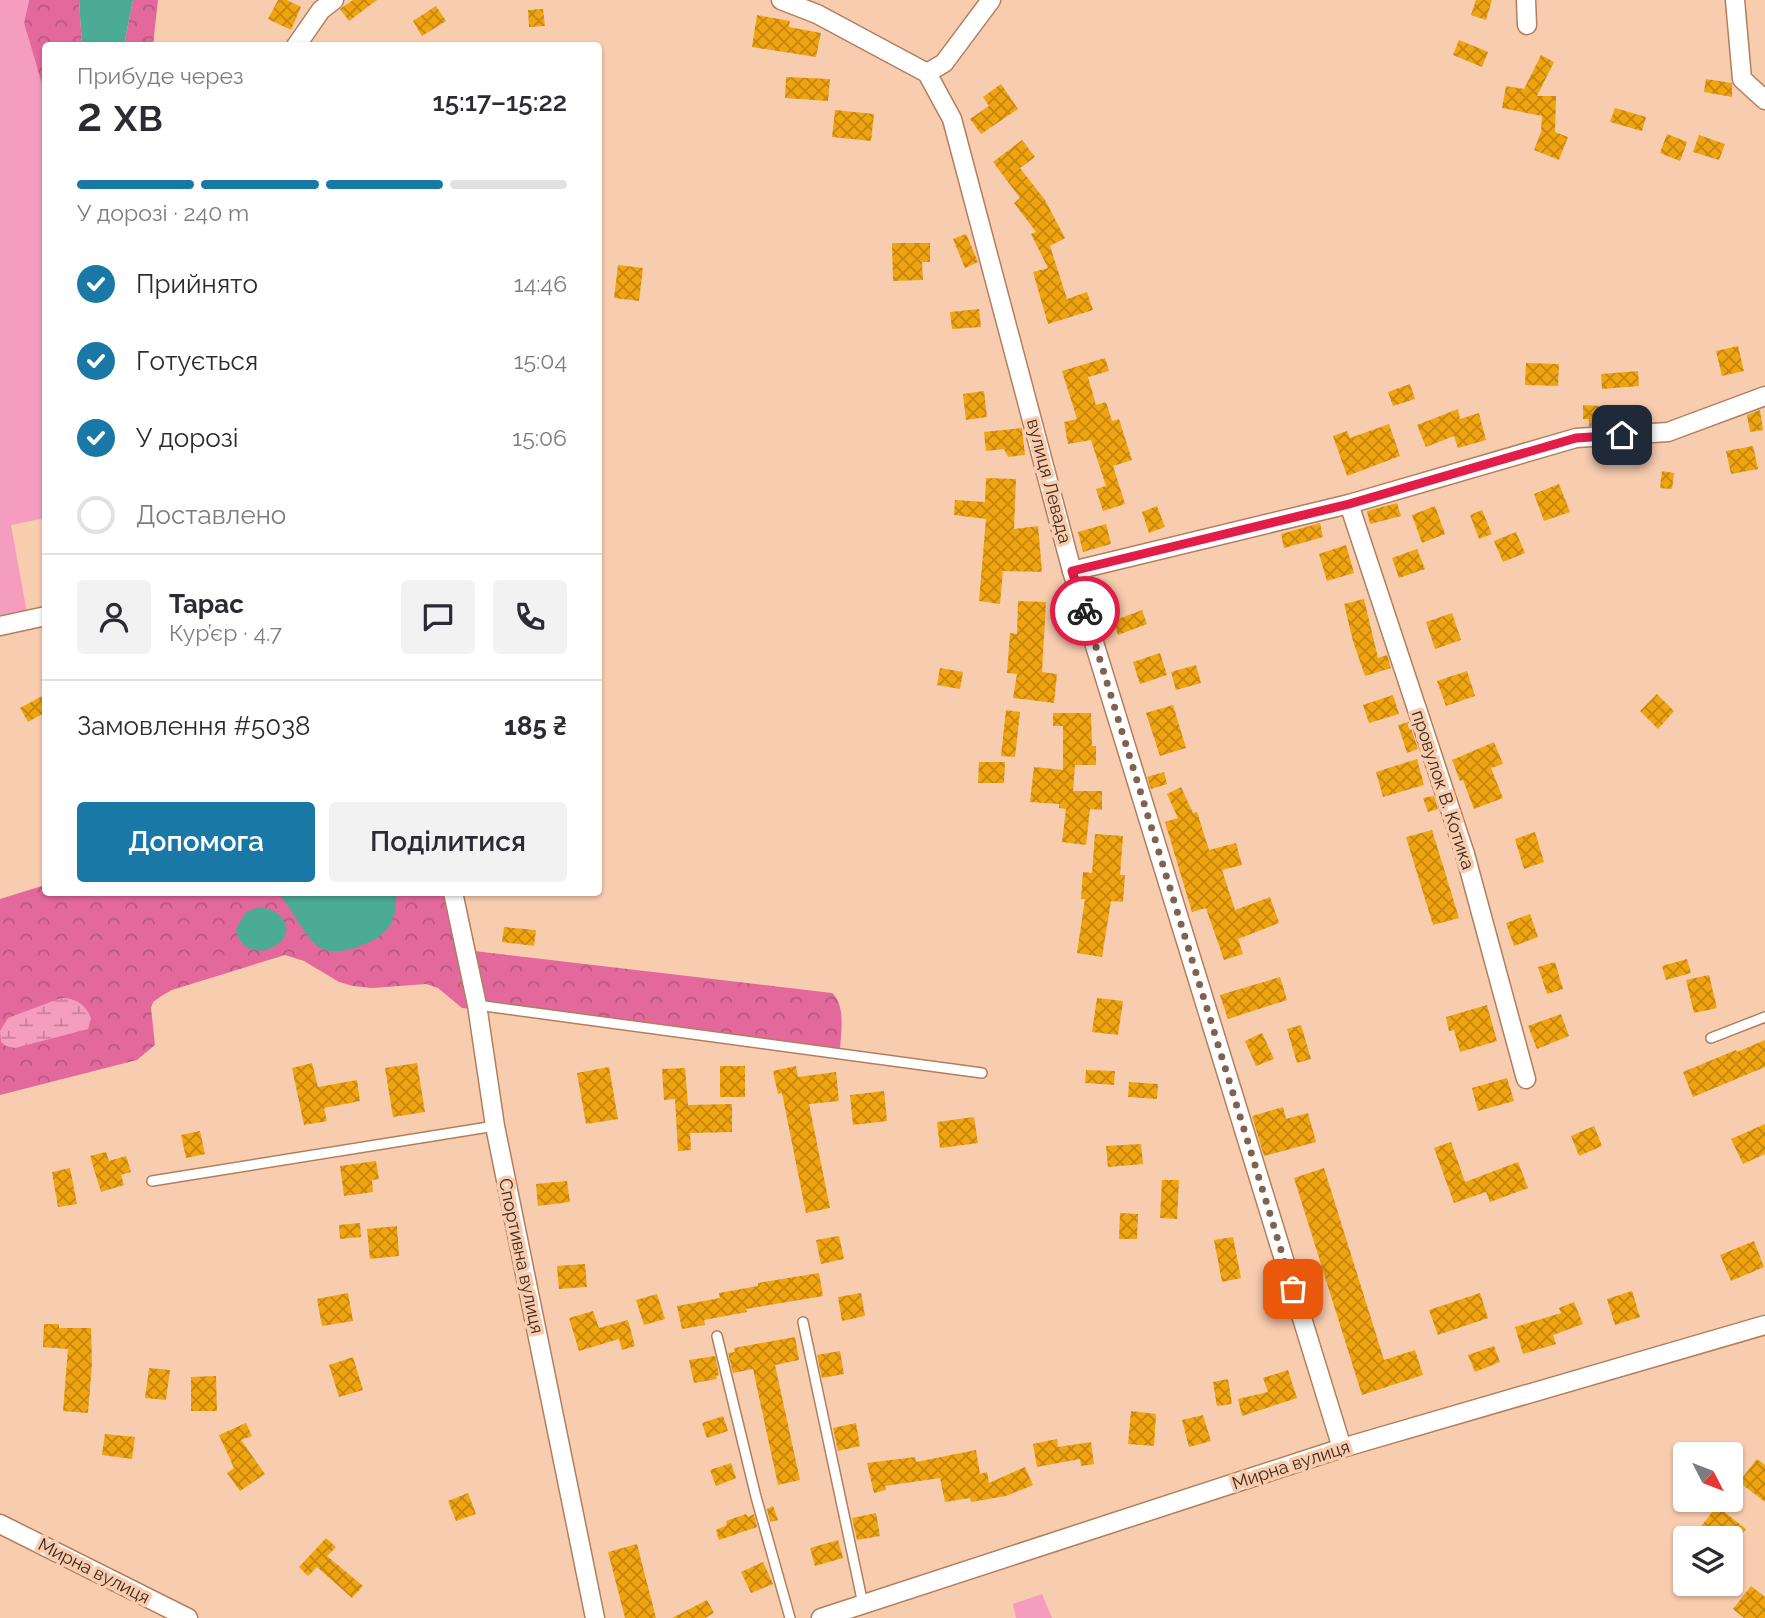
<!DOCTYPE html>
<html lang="uk">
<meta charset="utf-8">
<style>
:root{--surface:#fff;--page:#f2f2f3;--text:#2b2b33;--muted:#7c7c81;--line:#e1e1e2;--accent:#1978a5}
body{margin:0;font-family:Raleway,sans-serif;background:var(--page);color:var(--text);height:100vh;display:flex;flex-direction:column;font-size:26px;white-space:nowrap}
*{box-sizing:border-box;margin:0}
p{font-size:23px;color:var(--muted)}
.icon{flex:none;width:38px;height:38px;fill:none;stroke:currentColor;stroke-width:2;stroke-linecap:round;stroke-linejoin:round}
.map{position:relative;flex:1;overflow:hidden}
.panel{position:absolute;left:42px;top:42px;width:560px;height:854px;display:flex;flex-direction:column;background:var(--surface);border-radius:7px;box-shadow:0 2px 5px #0004}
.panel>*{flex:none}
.needle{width:46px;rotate:132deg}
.fabs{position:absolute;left:1673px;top:1442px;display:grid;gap:14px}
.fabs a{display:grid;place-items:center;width:70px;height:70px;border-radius:7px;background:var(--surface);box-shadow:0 2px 5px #0004;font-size:35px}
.pin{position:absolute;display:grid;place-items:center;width:60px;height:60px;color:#fff;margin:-30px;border-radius:14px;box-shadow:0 4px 10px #0006}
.courier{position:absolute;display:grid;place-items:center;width:70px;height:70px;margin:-35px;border:5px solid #e11d48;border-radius:50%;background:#fff;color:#222;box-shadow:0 2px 9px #0007}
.overview em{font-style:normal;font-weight:600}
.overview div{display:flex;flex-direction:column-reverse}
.overview{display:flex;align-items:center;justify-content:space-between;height:119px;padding:0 35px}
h1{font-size:46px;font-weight:600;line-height:52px}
.bar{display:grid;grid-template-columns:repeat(4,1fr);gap:10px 7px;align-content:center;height:84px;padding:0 35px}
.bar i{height:9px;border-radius:5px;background:var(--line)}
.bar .active{background:var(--accent)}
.bar p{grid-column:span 4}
.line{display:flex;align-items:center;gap:18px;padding:0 35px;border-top:2px solid var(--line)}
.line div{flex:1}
.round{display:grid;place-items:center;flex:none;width:74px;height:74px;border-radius:7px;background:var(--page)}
ol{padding:0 35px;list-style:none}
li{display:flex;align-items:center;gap:21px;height:77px}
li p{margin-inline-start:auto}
li .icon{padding:7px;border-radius:50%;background:var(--accent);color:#fff;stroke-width:4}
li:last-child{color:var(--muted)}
li i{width:38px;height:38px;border:4px solid var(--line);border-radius:50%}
.primary-button{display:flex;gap:14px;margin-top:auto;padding:14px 35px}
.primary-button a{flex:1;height:80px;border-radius:7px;background:var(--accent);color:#fff;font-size:28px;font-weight:600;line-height:80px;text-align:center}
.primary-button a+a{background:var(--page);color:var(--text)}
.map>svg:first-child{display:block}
.green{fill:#f59dbf}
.forest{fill:url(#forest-crowns)}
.wetland{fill:url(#wetland-marsh)}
.water{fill:#4cab95}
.building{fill:url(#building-cross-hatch)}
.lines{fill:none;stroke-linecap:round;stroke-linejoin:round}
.lane-casing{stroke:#b27f5c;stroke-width:12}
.street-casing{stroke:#b27f5c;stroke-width:21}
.lane{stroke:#fff;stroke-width:9}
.street{stroke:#fff;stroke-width:18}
.done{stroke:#80634f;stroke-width:7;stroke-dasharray:0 12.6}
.route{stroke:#e11d48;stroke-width:9}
.labels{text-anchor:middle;stroke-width:7;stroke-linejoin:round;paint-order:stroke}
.street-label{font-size:18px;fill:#3f2a1c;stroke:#f8ccaf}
</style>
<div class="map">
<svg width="1765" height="1618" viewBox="0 0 1765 1618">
<defs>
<pattern id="forest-crowns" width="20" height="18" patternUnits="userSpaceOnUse" patternTransform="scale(1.75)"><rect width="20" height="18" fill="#e3699d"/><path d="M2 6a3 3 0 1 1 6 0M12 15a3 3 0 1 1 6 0" fill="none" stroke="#b9577f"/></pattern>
<pattern id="wetland-marsh" width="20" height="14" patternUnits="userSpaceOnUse" patternTransform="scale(1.75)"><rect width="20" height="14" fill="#f59dbf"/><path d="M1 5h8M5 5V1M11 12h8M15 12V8" fill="none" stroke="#c8809a"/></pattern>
<pattern id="building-cross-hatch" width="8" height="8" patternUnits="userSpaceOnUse" patternTransform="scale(1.75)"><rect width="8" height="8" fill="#efa40f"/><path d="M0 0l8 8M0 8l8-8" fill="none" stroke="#c3860e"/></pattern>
</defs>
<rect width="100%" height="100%" fill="#f8ccaf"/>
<!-- green -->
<g class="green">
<polygon points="0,0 29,0 24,23 46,95 45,518 11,525 28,619 0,626"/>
<polygon points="1042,1594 1052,1618 1016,1618 1013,1604"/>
</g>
<!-- forest -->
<g class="forest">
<polygon points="29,0 79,0 82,45 46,46 45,94 24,23"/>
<polygon points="133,0 158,0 153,45 124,45"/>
<path d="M45 885 46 892 453 893 466 950 832 993C847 1006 840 1036 840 1054L462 1008 438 988 426 984 372 988 353 986 339 982 304 961 285 955 172 990 163 995 153 1002 151 1008 155 1045 137 1060 0 1095V899Z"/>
</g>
<!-- wetland -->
<path class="wetland" d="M61 998C76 998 85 1004 91 1018L88 1029 15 1048 6 1046 1 1042 0 1031 8 1018Z"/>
<!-- water -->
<g class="water">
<polygon points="79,0 133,0 124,45 82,45"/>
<path d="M278 893H397C395 905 396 920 387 929 376 943 339 957 322 949 305 939 292 908 278 893Z"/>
<path d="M259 907C268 908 277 911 283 919 301 943 243 971 236 929L246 912Z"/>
</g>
<!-- building -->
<g class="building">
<polygon points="278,0 287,0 301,7 291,30 268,19"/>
<polygon points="353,0 377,0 349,21 340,9"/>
<polygon points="1476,0 1492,0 1486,20 1471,15"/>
<polygon points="436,6 446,21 422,36 413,21"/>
<polygon points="543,9 545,26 529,27 528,10"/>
<polygon points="757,15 790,21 789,27 821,33 816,57 752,47"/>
<polygon points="1459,40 1488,52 1482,67 1453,55"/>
<polygon points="1541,55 1554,62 1537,96 1556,96 1555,132 1568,137 1559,160 1534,150 1541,132 1542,116 1502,108 1506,86 1524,89"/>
<polygon points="786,77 830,79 828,101 785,98"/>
<polygon points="1706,79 1732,83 1732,97 1704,92"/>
<polygon points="1001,84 1018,109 981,134 970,119 989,106 983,97"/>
<polygon points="1615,108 1646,117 1642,131 1610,122"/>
<polygon points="835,110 874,114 871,141 832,137"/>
<polygon points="1667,134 1687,142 1680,161 1660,153"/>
<polygon points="1699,135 1725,144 1719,160 1693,152"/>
<polygon points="1022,140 1035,157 1020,168 1045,200 1065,238 1050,246 1067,299 1087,292 1093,310 1048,324 1033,272 1048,268 1031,234 1036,232 1014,203 1020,198 993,162"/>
<polygon points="966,234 978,262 965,268 953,239"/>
<polygon points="892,243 930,243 930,262 922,262 923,280 893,281"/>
<polygon points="618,265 643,268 639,301 614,298"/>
<polygon points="979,309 981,327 952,329 950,312"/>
<polygon points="1738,346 1744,371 1722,376 1716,351"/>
<polygon points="1105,358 1109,371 1088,377 1096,405 1106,402 1112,421 1119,419 1132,460 1113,466 1125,504 1103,511 1096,489 1106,486 1091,440 1068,444 1064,422 1077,419 1062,371"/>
<polygon points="1526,363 1559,364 1558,386 1525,385"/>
<polygon points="1638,371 1639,386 1602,389 1601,374"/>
<polygon points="1410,384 1415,399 1393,406 1388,392"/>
<polygon points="984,391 987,417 966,420 963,394"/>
<polygon points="1583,405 1604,406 1604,425 1589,426 1589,419 1583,419"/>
<polygon points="1458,409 1460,419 1479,413 1486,440 1458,448 1454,436 1426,447 1417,425"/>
<polygon points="1760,410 1763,430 1750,432 1747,415"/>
<polygon points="1389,424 1400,456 1347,476 1333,436 1347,431 1350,438"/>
<polygon points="1022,428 1025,455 1008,457 1004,449 986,451 984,432"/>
<polygon points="1753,446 1758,469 1731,474 1726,451"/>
<polygon points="1662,471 1674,473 1672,489 1660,488"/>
<polygon points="986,478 1016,479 1014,529 1038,526 1042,572 1003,571 1000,604 979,601 986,519 954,515 955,500 985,502"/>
<polygon points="1559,484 1570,512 1544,521 1534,494"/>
<polygon points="1397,503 1401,516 1370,524 1367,511"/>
<polygon points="1157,506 1165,527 1149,533 1142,512"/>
<polygon points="1435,506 1445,534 1422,543 1412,515"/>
<polygon points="1482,510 1492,534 1479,539 1470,515"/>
<polygon points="1320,523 1323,537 1284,548 1281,534"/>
<polygon points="1106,524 1111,544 1083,552 1078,532"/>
<polygon points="1516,532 1525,553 1503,562 1494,541"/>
<polygon points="1346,545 1354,573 1327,581 1319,554"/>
<polygon points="1417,549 1425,569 1399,578 1392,558"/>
<polygon points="1364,599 1378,658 1387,655 1391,668 1365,676 1353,641 1344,604"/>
<polygon points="1018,601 1046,602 1042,672 1057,674 1054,703 1013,698 1017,674 1007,673 1010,633 1017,634"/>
<polygon points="1142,610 1147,624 1118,635 1113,621"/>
<polygon points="1452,613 1461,640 1435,649 1426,622"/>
<polygon points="1160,653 1167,675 1140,684 1133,662"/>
<polygon points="1196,665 1201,683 1176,690 1171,672"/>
<polygon points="940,668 963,672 960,689 937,685"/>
<polygon points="1467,671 1475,696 1446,706 1437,681"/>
<polygon points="46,694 46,712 28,722 20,708"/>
<polygon points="1657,694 1674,711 1658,729 1640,711"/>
<polygon points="1393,695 1399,714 1369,723 1363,705"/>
<polygon points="1173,705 1186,748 1160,756 1146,713"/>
<polygon points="1006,710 1020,712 1015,757 1001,756"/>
<polygon points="1053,713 1091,713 1092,746 1096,746 1096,765 1075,765 1073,791 1102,791 1102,810 1090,809 1086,845 1062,842 1066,809 1059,808 1059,804 1030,802 1034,767 1063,770 1063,726 1053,726"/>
<polygon points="1409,722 1418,749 1407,753 1398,725"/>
<polygon points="1494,742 1503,764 1491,768 1503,798 1474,809 1463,780 1460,781 1452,760"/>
<polygon points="1417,759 1424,785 1383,797 1376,772"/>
<polygon points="979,762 1005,762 1004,783 978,783"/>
<polygon points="1164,772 1167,784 1151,789 1147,777"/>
<polygon points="1181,787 1193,813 1197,812 1209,850 1236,843 1242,865 1222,870 1235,910 1270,897 1279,923 1238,939 1243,954 1224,960 1206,908 1192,912 1165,822 1178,818 1167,794"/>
<polygon points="1434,796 1438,809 1428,812 1423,798"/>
<polygon points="1432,830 1459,918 1433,925 1406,837"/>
<polygon points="1535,832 1544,862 1524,869 1515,839"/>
<polygon points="1095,834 1123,836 1120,875 1125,875 1123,902 1111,901 1102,957 1077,953 1085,899 1081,899 1083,872 1092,873"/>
<polygon points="1530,914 1538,937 1514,946 1506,923"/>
<polygon points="504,927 536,930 534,946 502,942"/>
<polygon points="1687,959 1691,973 1666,980 1662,966"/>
<polygon points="1555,962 1563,989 1547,994 1538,967"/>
<polygon points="1709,975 1717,1008 1694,1013 1686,980"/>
<polygon points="1280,977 1287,1000 1228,1019 1220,995"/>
<polygon points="1097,998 1123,1001 1118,1035 1092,1032"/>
<polygon points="1487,1005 1497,1041 1460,1052 1454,1030 1449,1031 1446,1017"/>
<polygon points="1561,1014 1569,1036 1537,1049 1528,1026"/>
<polygon points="1301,1025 1311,1059 1297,1063 1287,1029"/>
<polygon points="1262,1033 1274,1059 1256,1066 1245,1041"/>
<polygon points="1765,1040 1765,1067 1693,1097 1683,1072 1736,1050 1737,1052"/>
<polygon points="312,1063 318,1087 357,1080 360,1101 324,1108 327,1121 304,1125 292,1068"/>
<polygon points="417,1063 425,1112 393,1117 385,1068"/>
<rect x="720" y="1066" width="25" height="31"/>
<polygon points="796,1066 798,1077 836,1072 839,1101 809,1104 830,1208 806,1213 782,1093 778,1094 773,1071"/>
<polygon points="609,1067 618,1119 586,1124 577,1073"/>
<polygon points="685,1068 688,1105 732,1104 732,1132 690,1133 691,1150 678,1151 675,1099 664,1100 662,1069"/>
<polygon points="1086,1070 1115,1071 1114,1085 1085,1083"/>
<polygon points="1507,1078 1514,1101 1478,1111 1472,1088"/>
<polygon points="1129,1082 1158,1084 1157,1099 1128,1097"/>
<polygon points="884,1091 887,1121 853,1125 850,1095"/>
<polygon points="1283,1107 1286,1119 1308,1113 1316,1142 1264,1156 1252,1116"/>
<polygon points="974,1117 978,1143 940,1148 937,1122"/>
<polygon points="1765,1124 1765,1154 1743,1164 1731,1139"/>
<polygon points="1594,1126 1602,1146 1579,1156 1571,1136"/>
<polygon points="200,1131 205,1154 186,1158 181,1135"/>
<polygon points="1451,1142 1465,1182 1518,1162 1528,1188 1490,1202 1486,1192 1454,1203 1434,1148"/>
<polygon points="1141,1144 1143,1164 1108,1167 1106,1146"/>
<polygon points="106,1152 109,1161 126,1156 131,1172 121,1175 124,1185 101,1192 90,1156"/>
<polygon points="376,1161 379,1179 372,1180 373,1192 344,1196 340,1166"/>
<polygon points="70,1168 77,1204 58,1207 52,1172"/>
<polygon points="1324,1168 1384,1360 1415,1350 1423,1375 1362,1395 1294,1178"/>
<polygon points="1162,1180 1179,1180 1177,1219 1160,1218"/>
<polygon points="567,1181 570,1202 538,1206 536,1184"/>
<polygon points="1120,1213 1138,1214 1137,1239 1119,1239"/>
<polygon points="360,1223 361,1237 340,1239 339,1225"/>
<polygon points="397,1226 399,1256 370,1259 367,1229"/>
<polygon points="839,1236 844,1259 821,1264 816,1240"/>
<polygon points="1233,1237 1241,1278 1222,1282 1214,1240"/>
<polygon points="1754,1241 1764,1267 1731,1281 1720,1255"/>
<polygon points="585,1264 587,1287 559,1289 557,1266"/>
<polygon points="819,1273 823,1296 746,1309 747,1312 704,1320 705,1325 682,1329 677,1306 720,1298 719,1293 758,1286 758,1283"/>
<polygon points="1632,1291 1640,1317 1615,1325 1607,1299"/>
<polygon points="348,1293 353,1321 322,1326 317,1299"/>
<polygon points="861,1293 865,1316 842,1321 838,1297"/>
<polygon points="1480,1293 1488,1318 1438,1335 1429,1310"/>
<polygon points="657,1294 665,1319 644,1325 636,1300"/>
<polygon points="1574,1302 1583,1324 1553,1335 1556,1344 1523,1354 1515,1327 1561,1313 1559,1308"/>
<polygon points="593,1311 599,1328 628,1320 635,1346 622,1350 619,1339 579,1351 569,1318"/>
<polygon points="44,1324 59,1324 59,1328 91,1328 92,1364 88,1413 63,1411 68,1349 43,1347"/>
<polygon points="795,1337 799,1360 775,1365 800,1480 778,1485 753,1369 733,1373 728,1353 735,1352 734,1348"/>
<polygon points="1494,1346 1500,1362 1475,1372 1468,1355"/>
<polygon points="840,1351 844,1374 822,1378 817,1355"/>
<polygon points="715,1356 719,1375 716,1376 717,1379 694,1383 689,1360"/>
<polygon points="353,1357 363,1390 339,1397 329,1365"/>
<polygon points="149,1368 170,1370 166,1400 145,1398"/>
<polygon points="1288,1370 1297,1398 1242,1416 1238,1399 1268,1392 1263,1378"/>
<polygon points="216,1376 217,1411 191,1411 191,1377"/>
<polygon points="1228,1379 1232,1404 1217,1406 1213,1382"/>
<polygon points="1131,1411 1156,1414 1154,1446 1128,1444"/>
<polygon points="1203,1415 1211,1441 1189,1447 1182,1420"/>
<polygon points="723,1416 728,1431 707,1438 702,1423"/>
<polygon points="246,1423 252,1436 241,1440 265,1474 240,1491 227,1473 234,1468 219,1435"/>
<polygon points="856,1423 860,1446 838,1451 833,1428"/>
<polygon points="105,1434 135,1437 132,1459 102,1455"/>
<polygon points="1057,1439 1058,1447 1091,1442 1094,1464 1081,1466 1080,1459 1037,1467 1033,1444"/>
<polygon points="976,1450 980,1474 987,1472 989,1483 1025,1467 1033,1485 1006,1496 971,1502 970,1498 945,1502 940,1478 885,1486 886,1490 874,1493 867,1463 915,1457 916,1462"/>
<polygon points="1757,1459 1765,1465 1765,1502 1739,1482"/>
<polygon points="731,1463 736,1478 716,1486 710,1470"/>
<polygon points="468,1493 476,1514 456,1521 448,1501"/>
<polygon points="773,1506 778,1520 770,1522 767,1509"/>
<polygon points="1717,1506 1746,1529 1739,1538 1711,1538 1699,1529"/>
<polygon points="876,1513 880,1536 857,1540 852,1518"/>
<polygon points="746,1514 748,1517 754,1514 757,1527 719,1540 716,1530 727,1525 726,1521"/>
<polygon points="326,1538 336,1547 327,1556 363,1586 352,1598 317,1567 308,1576 299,1567"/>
<polygon points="838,1540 843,1558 815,1566 810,1548"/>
<polygon points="637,1544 656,1618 625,1618 608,1552"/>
<polygon points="763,1562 773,1584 751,1593 741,1572"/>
<polygon points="1751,1586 1765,1597 1765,1618 1744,1618 1733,1609"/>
<polygon points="707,1600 714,1613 705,1618 672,1618"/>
</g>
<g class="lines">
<!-- lane casing -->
<g class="lane-casing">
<g id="lane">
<polyline points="477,1005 982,1073"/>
<polyline points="1711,1038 1765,1017"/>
<polyline points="152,1181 495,1126"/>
<polyline points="803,1322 863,1604"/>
<polyline points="717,1336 756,1497 790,1618"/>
</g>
</g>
<!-- street casing -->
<g class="street-casing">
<g id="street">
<polyline points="781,0 817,14 927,73 952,119 1072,571 1342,1448"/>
<polyline points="1526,0 1527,25"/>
<polyline points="1735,0 1742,79 1765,100"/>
<polyline points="296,46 321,10 334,0"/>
<polyline points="927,73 944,63 991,0"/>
<polyline points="1349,504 1465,854 1526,1079"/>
<polyline points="1072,571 1349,504 1576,438 1668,432 1765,396"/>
<polyline points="0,626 46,616"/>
<polyline points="453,892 477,1005 495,1126 595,1618"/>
<polyline points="0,1524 188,1618"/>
<polyline points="821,1618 1342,1448 1765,1325"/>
</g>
</g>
<!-- lane -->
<use href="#lane" class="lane"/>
<!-- street -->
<use href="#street" class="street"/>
</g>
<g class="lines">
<!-- done -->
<polyline class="done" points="1085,611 1293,1289"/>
<!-- route -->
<polyline class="route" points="1085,611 1072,571 1349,504 1576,438 1622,435"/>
</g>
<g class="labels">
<!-- street labels -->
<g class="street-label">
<text transform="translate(1049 481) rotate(75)" y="6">вулиця Левада</text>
<text transform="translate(1443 790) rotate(72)" y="6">провулок В. Котика</text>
<text transform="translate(521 1256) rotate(78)" y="6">Спортивна вулиця</text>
<text transform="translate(1291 1465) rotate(-18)" y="6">Мирна вулиця</text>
<text transform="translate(94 1571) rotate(27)" y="6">Мирна вулиця</text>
</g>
</g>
</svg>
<div class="fabs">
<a><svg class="needle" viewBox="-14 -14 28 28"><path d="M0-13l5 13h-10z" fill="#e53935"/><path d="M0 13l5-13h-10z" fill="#7c7c81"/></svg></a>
<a><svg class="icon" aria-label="layers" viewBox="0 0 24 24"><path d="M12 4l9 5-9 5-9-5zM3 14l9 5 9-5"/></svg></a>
</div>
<div class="pin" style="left:1293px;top:1289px;background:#ea580c"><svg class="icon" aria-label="bag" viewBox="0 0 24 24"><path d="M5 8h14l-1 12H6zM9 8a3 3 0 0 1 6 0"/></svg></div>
<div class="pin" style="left:1622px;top:435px;background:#1f2937"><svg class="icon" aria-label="home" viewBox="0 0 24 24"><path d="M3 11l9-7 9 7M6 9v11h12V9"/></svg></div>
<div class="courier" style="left:1085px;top:611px"><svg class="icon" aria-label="bike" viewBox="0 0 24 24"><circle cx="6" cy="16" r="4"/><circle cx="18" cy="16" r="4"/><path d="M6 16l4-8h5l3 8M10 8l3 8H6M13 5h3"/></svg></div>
<section class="panel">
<div class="overview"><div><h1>2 хв</h1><p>Прибуде через</p></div><em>15:17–15:22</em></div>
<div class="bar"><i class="active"></i><i class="active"></i><i class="active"></i><i></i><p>У дорозі · 240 m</p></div>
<ol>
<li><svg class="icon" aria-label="check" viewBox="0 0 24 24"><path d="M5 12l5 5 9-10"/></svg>Прийнято<p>14:46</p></li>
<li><svg class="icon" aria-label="check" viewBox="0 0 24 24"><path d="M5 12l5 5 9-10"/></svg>Готується<p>15:04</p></li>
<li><svg class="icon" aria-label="check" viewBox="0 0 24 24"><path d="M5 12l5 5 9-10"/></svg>У дорозі<p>15:06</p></li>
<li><i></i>Доставлено</li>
</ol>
<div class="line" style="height:126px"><a class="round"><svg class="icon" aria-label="person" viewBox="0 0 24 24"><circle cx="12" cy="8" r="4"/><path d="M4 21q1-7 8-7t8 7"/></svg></a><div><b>Тарас</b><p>Кур’єр · 4.7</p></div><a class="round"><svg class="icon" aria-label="chat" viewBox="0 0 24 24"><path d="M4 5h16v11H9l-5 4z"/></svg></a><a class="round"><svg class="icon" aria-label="phone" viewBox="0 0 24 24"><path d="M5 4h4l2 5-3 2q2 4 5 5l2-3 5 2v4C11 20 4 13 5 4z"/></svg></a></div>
<div class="line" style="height:91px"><div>Замовлення #5038</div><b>185 ₴</b></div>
<div class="primary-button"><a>Допомога</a><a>Поділитися</a></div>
</section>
</div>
